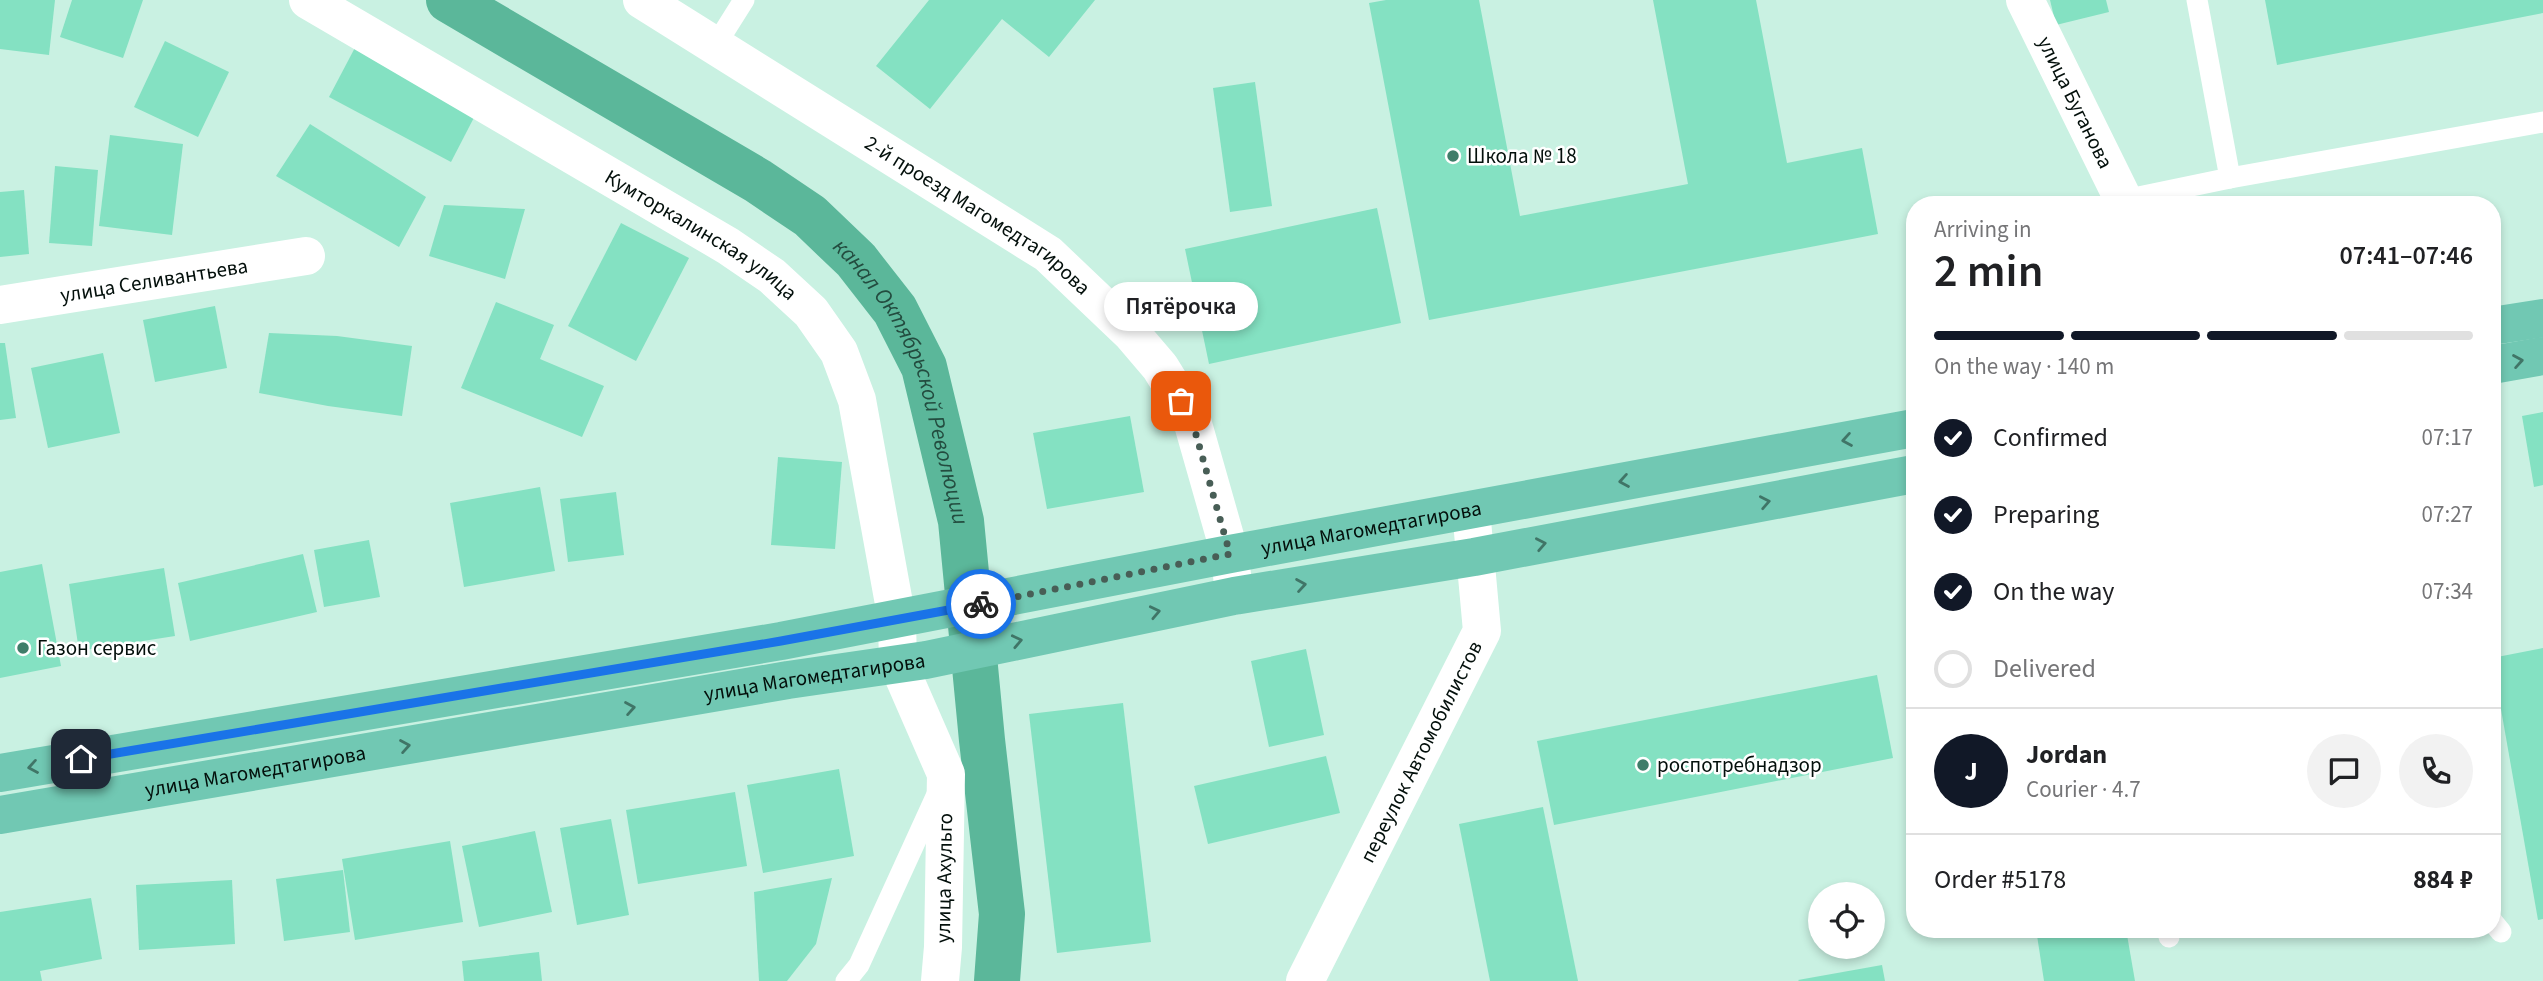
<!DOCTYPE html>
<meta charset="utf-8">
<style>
:root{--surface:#fff;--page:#f2f2f2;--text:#202124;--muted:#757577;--line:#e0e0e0;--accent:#111827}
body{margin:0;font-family:"Source Sans 3",sans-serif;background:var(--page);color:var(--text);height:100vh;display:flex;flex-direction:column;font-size:26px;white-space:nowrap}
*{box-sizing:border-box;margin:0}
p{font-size:23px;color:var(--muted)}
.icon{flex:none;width:38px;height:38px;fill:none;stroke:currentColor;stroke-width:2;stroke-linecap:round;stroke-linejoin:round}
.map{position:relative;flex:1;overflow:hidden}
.side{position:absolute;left:1906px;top:196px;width:595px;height:742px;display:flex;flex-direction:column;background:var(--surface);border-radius:28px;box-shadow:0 4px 10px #0003}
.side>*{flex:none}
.tools{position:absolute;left:1808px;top:882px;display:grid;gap:14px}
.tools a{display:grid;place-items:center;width:77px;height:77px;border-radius:50%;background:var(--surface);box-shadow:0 4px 10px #0003;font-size:35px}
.pin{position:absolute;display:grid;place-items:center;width:60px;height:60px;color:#fff;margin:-30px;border-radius:14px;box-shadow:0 4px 10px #0006}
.courier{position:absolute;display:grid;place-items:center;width:70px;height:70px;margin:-35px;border:5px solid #1a73e8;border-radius:50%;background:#fff;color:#222;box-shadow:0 2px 9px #0007}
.bubble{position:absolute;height:49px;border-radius:24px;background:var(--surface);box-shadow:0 4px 10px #0003;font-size:23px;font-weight:600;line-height:49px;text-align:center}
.headline em{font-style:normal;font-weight:600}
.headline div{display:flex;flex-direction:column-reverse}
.headline{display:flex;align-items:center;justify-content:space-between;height:119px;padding:0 28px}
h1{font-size:46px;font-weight:600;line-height:52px}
.bar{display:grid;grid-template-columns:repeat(4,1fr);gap:10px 7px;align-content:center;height:84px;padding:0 28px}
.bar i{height:9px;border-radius:5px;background:var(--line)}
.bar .selected{background:var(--accent)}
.bar p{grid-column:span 4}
.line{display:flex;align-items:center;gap:18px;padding:0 28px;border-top:2px solid var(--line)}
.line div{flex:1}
.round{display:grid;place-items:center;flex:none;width:74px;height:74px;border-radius:37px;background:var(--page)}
ol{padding:0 28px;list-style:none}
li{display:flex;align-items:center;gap:21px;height:77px}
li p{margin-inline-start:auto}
li .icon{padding:7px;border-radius:50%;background:var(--accent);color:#fff;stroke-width:4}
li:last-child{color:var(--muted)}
li i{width:38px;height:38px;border:4px solid var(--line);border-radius:50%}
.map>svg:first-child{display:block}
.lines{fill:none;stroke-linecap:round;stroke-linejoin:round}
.canal{stroke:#5bb79a;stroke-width:46}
.building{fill:#84e1c2}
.service{stroke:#fff;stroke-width:21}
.minor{stroke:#fff;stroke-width:38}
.secondary{stroke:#fff;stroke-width:38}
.primary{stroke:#71c8b3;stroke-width:38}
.oneway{stroke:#407567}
.done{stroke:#485e56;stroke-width:7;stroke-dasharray:0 12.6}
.route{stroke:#1a73e8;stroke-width:9}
.poi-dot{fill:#3f7d69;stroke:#fff;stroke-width:2.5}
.labels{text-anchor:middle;stroke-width:5;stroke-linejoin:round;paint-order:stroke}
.street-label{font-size:21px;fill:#030f0b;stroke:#fff}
.poi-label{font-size:21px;fill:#030f0b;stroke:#fff;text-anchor:start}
.water-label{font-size:23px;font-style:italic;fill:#234c3f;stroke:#fff}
</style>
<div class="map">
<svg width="2543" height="981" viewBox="0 0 2543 981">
<rect width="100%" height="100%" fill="#c9f1e2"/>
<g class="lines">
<!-- canal -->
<path class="canal" id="s1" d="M449 0 758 181 810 216 856 260 895 310 924 367 961 521 982 740 1002 914 997 981"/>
</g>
<!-- building -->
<g class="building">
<polygon points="0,0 55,0 49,55 0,49"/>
<polygon points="72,0 143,0 123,58 60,37"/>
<polygon points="929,0 1095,0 1049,57 1002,19 930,109 876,66"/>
<polygon points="1386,0 1479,0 1520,216 1688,184 1653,0 1756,0 1787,163 1862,148 1878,234 1429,320 1369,3"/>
<polygon points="2050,0 2106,0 2109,12 2056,25"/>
<polygon points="2265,0 2543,0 2543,13 2277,65"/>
<polygon points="359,40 481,104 451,162 329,97"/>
<polygon points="165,41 229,72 198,137 134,107"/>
<polygon points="1255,82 1272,206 1230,212 1213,88"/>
<polygon points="310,124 426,197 399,247 276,176"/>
<polygon points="110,135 183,144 172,235 99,226"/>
<polygon points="55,166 98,170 92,246 49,243"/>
<polygon points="24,190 29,254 0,257 0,192"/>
<polygon points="444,205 525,209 505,279 429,256"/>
<polygon points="1377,208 1401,323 1209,364 1185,249"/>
<polygon points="621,223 689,258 636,361 568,326"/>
<polygon points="496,302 554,325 540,359 604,386 582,437 461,388"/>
<polygon points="215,306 227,368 155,382 143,320"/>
<polygon points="269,333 337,336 412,346 402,416 328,406 259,393"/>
<polygon points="0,343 5,343 16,418 0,420"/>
<polygon points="103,353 120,433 48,448 31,368"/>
<polygon points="2543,412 2543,485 2534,487 2522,416"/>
<polygon points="1130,416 1144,492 1047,509 1033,433"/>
<polygon points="778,457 842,462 835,549 771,545"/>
<polygon points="540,487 555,571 464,587 450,503"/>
<polygon points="616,492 624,555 568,562 560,499"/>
<polygon points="369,540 380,597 324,607 314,550"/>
<polygon points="303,554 317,612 190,641 178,583"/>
<polygon points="42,564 61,666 0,678 0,572"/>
<polygon points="164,568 175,636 79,651 69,584"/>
<polygon points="2543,648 2543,919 2538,920 2492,658"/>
<polygon points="1306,649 1324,735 1269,747 1251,661"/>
<polygon points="1877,675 1893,758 1554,825 1537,741"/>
<polygon points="1123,703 1151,942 1057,953 1029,714"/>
<polygon points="1326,756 1340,813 1208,844 1194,786"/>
<polygon points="839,769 854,856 763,873 747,785"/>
<polygon points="735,792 747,866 638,884 626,810"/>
<polygon points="1543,807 1578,981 1490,981 1459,824"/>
<polygon points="611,819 629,915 577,925 560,828"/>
<polygon points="535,831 552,912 479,927 462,846"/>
<polygon points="450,841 463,922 355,940 342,859"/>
<polygon points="343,870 350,932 284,941 276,879"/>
<polygon points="832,878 816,944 787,981 759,981 754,892"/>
<polygon points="232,880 235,944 139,950 136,885"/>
<polygon points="91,898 102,959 40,971 42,981 0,981 0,912"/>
<polygon points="2036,929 2126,929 2135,981 2044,981"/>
<polygon points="539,952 542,981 464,981 462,961"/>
<polygon points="1882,965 1885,981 1799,981 1798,980"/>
</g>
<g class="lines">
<!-- service -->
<g class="service">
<polyline points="2197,0 2230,178"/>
<polyline points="715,46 744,0"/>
<polyline points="2124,200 2230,178 2543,122"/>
<polyline points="2492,921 2501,932"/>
<polyline points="2168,929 2169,937"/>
<polyline points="846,981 859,965 938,792"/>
</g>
<!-- minor -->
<g class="minor">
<path id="s2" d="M308 0 728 246 772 276 811 312 839 352 857 400 897 620"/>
<path id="s3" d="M642 0 1048 254 1131 333 1160 367 1191 417 1230 554 1234 596"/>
<path id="s4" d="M2025 0 2126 205"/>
<path id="s5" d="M0 305 306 256"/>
</g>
<!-- secondary -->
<g class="secondary">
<polyline points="897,620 898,664 946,774 943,947 940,981"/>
<path id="s6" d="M1305 981 1482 631 1471 510"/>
</g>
<!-- primary -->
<g class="primary">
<polyline points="2492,326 2543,318"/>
<polyline points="2492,365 2543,356"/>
<path id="s7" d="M0 773 781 641 1230 554 1914 428"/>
<path id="s8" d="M0 815 788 680 926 660 1234 596 1474 557 1914 474"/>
</g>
</g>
<!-- one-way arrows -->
<defs><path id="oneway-chevron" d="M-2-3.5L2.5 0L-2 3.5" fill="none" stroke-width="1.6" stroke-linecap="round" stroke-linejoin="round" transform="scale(1.75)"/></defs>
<g class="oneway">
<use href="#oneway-chevron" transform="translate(2518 361) rotate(-10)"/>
<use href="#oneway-chevron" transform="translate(1847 440) rotate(170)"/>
<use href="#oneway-chevron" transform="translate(1624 481) rotate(170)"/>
<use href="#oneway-chevron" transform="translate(1765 502) rotate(-11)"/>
<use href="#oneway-chevron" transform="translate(1541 544) rotate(-11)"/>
<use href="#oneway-chevron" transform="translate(1301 585) rotate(-9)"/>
<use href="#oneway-chevron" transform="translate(1155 612) rotate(-12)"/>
<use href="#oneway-chevron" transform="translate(1017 641) rotate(-12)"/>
<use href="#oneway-chevron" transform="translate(630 708) rotate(-10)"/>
<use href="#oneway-chevron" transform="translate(405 746) rotate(-10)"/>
<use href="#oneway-chevron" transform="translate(33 767) rotate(170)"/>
</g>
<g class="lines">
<!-- done -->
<polyline class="done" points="981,604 1230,554 1191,417 1181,401"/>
<!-- route -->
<polyline class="route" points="81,759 781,641 981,604"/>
</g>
<!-- markers -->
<g class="poi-dot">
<circle cx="1453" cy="156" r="7"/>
<circle cx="23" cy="648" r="7"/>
<circle cx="1643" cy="765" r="7"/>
</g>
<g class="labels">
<!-- street labels -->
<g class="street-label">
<text dy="7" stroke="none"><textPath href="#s4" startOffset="114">улица Буганова</textPath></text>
<text dy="7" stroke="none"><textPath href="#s3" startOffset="399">2-й проезд Магомедтагирова</textPath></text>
<text dy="7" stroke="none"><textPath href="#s2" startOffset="458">Кумторкалинская улица</textPath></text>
<text dy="7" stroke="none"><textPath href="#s5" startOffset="156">улица Селивантьева</textPath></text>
<text dy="7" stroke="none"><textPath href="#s7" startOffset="1393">улица Магомедтагирова</textPath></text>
<text dy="7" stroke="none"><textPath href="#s8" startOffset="826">улица Магомедтагирова</textPath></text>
<text dy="7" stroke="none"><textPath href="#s6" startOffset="257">переулок Автомобилистов</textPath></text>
<text dy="7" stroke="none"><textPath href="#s8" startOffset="259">улица Магомедтагирова</textPath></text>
<text transform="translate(944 878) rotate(-89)" y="7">улица Ахульго</text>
</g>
<!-- poi labels -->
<g class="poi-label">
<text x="1467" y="163">Школа № 18</text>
<text x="37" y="655">Газон сервис</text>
<text x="1657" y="772">роспотребнадзор</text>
</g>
<!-- water labels -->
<g class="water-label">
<text dy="8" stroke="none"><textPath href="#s1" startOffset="616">канал Октябрьской Революции</textPath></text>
</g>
</g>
</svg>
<div class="tools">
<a><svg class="icon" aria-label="locate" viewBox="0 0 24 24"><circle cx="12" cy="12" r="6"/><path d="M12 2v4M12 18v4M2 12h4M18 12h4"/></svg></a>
</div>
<div class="pin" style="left:1181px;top:401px;background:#ea580c"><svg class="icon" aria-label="bag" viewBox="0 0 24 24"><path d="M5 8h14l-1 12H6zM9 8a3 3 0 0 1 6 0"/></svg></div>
<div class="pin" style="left:81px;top:759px;background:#1f2937"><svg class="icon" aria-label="home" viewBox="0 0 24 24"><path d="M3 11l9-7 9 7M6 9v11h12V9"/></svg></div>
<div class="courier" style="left:981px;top:604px"><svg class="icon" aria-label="bike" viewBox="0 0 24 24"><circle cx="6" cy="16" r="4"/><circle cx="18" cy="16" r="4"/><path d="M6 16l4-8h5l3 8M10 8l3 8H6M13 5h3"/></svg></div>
<div class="bubble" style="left:1104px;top:282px;width:154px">Пятёрочка</div>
<section class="side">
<div class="headline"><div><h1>2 min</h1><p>Arriving in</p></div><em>07:41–07:46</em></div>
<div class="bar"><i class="selected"></i><i class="selected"></i><i class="selected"></i><i></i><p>On the way · 140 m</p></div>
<ol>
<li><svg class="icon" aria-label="check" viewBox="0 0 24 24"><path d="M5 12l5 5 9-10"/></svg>Confirmed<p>07:17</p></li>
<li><svg class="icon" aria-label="check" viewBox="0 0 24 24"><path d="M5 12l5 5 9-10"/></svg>Preparing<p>07:27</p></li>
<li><svg class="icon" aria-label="check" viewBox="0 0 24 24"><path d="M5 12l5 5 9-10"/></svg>On the way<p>07:34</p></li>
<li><i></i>Delivered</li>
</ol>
<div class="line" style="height:126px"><b class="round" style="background:var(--accent);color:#fff">J</b><div><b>Jordan</b><p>Courier · 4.7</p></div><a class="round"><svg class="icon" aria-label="chat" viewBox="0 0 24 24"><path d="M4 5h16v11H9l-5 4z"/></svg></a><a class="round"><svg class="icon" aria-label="phone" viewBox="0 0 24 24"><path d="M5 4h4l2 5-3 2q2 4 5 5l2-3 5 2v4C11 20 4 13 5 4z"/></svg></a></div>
<div class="line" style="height:91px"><div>Order #5178</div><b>884 ₽</b></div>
</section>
</div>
